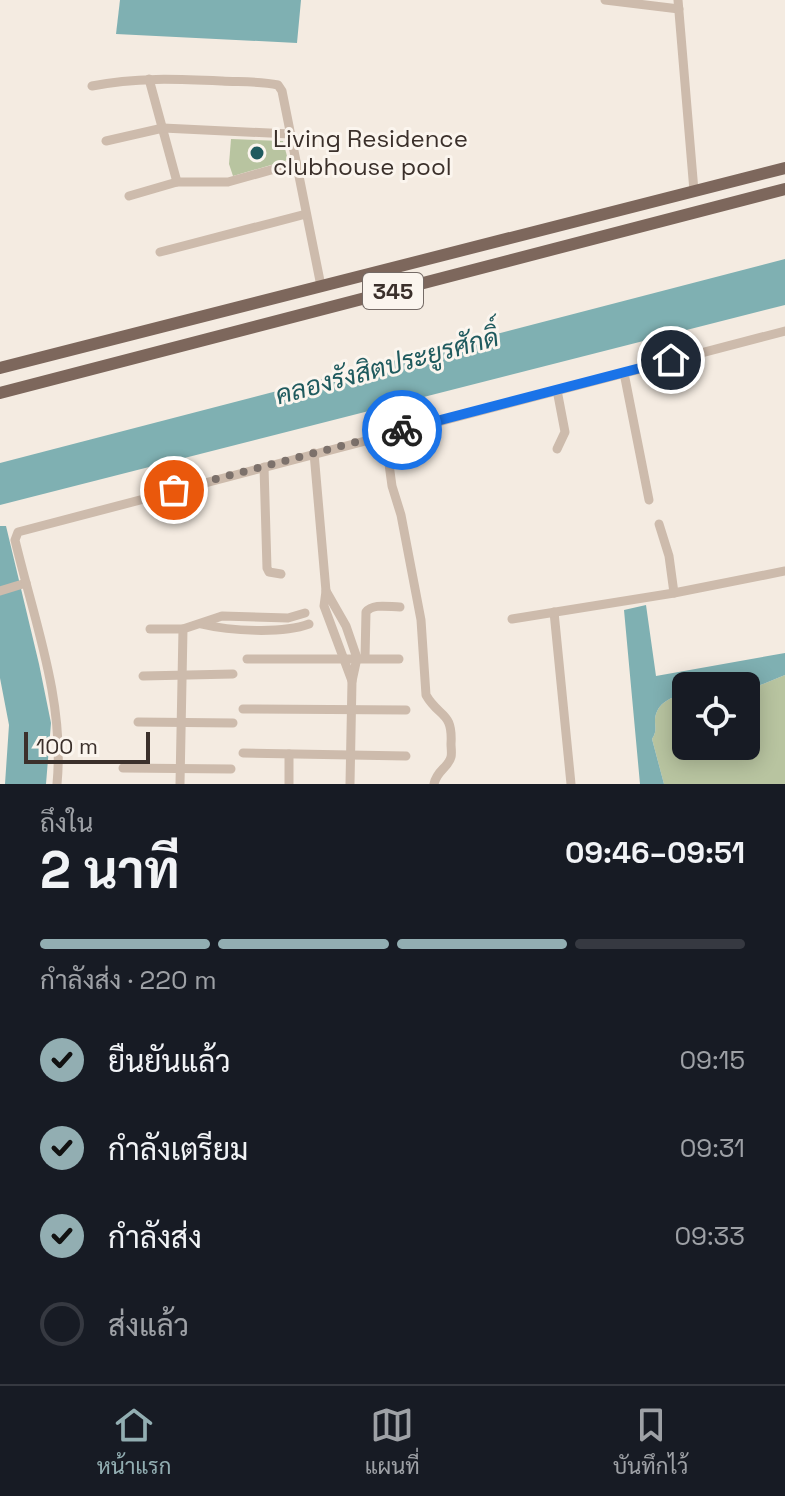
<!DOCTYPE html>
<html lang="th">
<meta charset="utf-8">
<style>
:root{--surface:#171b24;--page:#20242c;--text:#f1f3f6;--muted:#9ea1a6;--line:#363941;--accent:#92aeb2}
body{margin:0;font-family:"Space Grotesk",Sarabun,sans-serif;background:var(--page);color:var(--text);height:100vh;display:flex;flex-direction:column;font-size:30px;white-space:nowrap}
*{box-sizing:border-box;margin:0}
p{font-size:26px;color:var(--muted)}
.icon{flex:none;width:44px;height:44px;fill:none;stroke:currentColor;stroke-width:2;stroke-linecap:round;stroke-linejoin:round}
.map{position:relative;height:784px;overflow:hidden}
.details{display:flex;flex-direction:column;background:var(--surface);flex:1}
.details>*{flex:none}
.controls{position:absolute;left:672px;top:672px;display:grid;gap:16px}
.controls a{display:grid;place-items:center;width:88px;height:88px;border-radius:12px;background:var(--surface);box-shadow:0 4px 20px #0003;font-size:40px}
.scale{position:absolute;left:24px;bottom:20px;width:126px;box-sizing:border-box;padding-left:8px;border:4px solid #3b302b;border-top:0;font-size:22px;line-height:28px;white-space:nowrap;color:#3b302b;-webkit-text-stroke:6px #fbf5ee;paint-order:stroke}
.pin{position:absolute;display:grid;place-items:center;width:68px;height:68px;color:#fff;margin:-34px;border:4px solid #fff;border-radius:50%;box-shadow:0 2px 8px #0007}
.courier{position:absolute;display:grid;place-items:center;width:80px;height:80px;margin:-40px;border:6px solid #1a73e8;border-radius:50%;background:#fff;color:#222;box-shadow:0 2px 10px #0007}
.overview em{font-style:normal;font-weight:700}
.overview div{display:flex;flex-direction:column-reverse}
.overview{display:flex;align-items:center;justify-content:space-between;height:136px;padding:0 40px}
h1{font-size:52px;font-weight:700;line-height:60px}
.bar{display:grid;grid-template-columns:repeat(4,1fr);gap:12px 8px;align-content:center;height:96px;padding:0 40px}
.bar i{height:10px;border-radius:6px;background:var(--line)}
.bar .active{background:var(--accent)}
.bar p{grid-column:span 4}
ol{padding:0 40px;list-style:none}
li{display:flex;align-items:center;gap:24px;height:88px}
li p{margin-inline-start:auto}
li .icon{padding:8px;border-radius:50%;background:var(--accent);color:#111;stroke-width:4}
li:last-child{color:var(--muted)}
li i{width:44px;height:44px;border:4px solid var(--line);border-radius:50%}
.tab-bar{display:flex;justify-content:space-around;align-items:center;height:112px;border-top:2px solid var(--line);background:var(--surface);font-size:22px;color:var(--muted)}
.tab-bar a{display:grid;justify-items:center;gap:4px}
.tab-bar .active{color:var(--accent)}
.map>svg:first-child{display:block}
.green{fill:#b8c4a0}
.water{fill:#7fb0b2}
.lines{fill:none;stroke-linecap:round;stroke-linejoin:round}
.minor{stroke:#cdbbac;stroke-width:9}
.major{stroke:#7d675c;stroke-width:12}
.done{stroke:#7c716b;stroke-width:8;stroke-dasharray:0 14.4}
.route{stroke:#1a73e8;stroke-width:10}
.poi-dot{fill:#1f5a5e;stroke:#fbf5ee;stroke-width:3}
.labels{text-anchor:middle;stroke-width:6;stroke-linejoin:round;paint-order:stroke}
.shield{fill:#fbf5ee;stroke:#756b66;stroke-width:2}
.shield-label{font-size:22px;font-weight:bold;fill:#3b302b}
.poi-label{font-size:24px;fill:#3b302b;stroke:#fbf5ee;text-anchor:start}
.water-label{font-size:26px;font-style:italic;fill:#1f5a5e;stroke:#fbf5ee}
</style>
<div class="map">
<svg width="785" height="784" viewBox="0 0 785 784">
<rect width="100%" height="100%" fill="#f4ebe1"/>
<!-- green -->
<g class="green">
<polygon points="231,139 283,141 288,160 233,176 229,164"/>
<path d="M785 675V784H664L652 739C657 731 655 728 655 719 657 702 672 697 686 693V746H746V691Z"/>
</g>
<!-- water -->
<g class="water">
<polygon points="120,0 301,0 297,43 116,34"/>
<polygon points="785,259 785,305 0,505 0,463"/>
<polygon points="0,526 6,526 39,664 51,723 46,784 5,784 9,725 0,678"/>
<path d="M646 605 656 676 785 653V675L746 691V686H686V693C672 697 657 702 655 719 655 728 657 731 652 739L664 784H640L624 610Z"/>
</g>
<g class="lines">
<!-- minor -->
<g class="minor">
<polyline points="605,0 679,9"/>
<polyline points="678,0 694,191"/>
<polyline points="149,79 177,182"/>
<path d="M92 86C135 77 178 79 222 81 240 82 260 81 278 85L282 91 321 286"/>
<polyline points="106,141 163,128 290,134"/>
<polyline points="129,196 177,182 228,182 296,163"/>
<polyline points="160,252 306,214"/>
<polyline points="624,373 649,500"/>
<path d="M385 435 392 486 401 515 421 620 426 695C439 718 453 711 451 744 451 748 452 753 451 757 448 768 437 770 434 784"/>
<polyline points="557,449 565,432 557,390"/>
<polyline points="314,453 326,591 324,606 352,681"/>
<polyline points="264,467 267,568 269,572 281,574"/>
<polyline points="659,524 669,556 674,593"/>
<polyline points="0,591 26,583"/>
<polyline points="326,591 346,626 357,658 352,681 350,784"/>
<polyline points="554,612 571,784"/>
<polyline points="512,619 674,593 785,571"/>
<path d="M201 624C230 631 282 634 309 624"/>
<polyline points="150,629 183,629"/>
<path d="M365 658 366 612C373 603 389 607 400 607"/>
<polyline points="247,659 399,659"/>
<polyline points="143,676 233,674"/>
<polyline points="243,709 406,710"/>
<polyline points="138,722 233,723"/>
<polyline points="243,753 406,756"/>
<polyline points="123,768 231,769"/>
<path d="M57 784C65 701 34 620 15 540L18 532 785 331"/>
<polyline points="180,784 183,629 222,616 288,618 305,613"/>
<polyline points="289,784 289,754"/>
</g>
<!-- major -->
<g class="major">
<polyline points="0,368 785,168"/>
<polyline points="0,393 785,189"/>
</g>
</g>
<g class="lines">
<!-- done -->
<polyline class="done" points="174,490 402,430"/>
<!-- route -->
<polyline class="route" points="402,430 671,360"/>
</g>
<!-- markers -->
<circle class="poi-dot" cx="257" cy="153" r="8"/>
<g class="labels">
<!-- shield labels -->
<rect class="shield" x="363" y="273" width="60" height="36" rx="6"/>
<g class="shield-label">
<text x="393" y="299">345</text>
</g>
<!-- poi labels -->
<g class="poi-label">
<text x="273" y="147">Living Residence<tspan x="273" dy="28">clubhouse pool</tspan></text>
</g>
<!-- water labels -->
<g class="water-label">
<text transform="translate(387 366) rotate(-15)" y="9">คลองรังสิตประยูรศักดิ์</text>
</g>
</g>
</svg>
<div class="controls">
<a><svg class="icon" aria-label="locate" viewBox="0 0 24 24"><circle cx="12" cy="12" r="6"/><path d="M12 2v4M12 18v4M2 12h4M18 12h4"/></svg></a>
</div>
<div class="scale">100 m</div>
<div class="pin" style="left:174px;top:490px;background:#ea580c"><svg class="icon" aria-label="bag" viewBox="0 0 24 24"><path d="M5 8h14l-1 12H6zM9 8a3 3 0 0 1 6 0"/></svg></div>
<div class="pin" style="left:671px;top:360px;background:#1f2937"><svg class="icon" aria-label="home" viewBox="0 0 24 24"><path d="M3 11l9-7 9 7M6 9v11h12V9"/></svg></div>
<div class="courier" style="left:402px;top:430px"><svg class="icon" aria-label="bike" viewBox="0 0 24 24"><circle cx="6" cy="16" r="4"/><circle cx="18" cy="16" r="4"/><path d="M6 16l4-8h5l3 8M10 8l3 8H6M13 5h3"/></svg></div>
</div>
<section class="details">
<div class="overview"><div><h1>2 นาที</h1><p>ถึงใน</p></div><em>09:46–09:51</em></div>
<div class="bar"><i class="active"></i><i class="active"></i><i class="active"></i><i></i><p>กำลังส่ง · 220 m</p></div>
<ol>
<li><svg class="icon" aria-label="check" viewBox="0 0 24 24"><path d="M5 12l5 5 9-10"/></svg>ยืนยันแล้ว<p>09:15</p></li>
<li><svg class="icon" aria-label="check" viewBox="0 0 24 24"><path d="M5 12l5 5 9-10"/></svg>กำลังเตรียม<p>09:31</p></li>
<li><svg class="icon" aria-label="check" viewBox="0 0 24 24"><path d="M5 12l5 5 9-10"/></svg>กำลังส่ง<p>09:33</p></li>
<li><i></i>ส่งแล้ว</li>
</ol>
</section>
<nav class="tab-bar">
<a class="active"><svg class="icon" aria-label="home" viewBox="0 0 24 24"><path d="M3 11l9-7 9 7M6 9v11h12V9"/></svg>หน้าแรก</a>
<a><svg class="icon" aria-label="map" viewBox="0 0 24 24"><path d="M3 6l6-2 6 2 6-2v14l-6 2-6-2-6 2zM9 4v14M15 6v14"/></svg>แผนที่</a>
<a><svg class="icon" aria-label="saved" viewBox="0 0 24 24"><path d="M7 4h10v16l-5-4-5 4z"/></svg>บันทึกไว้</a>
</nav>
